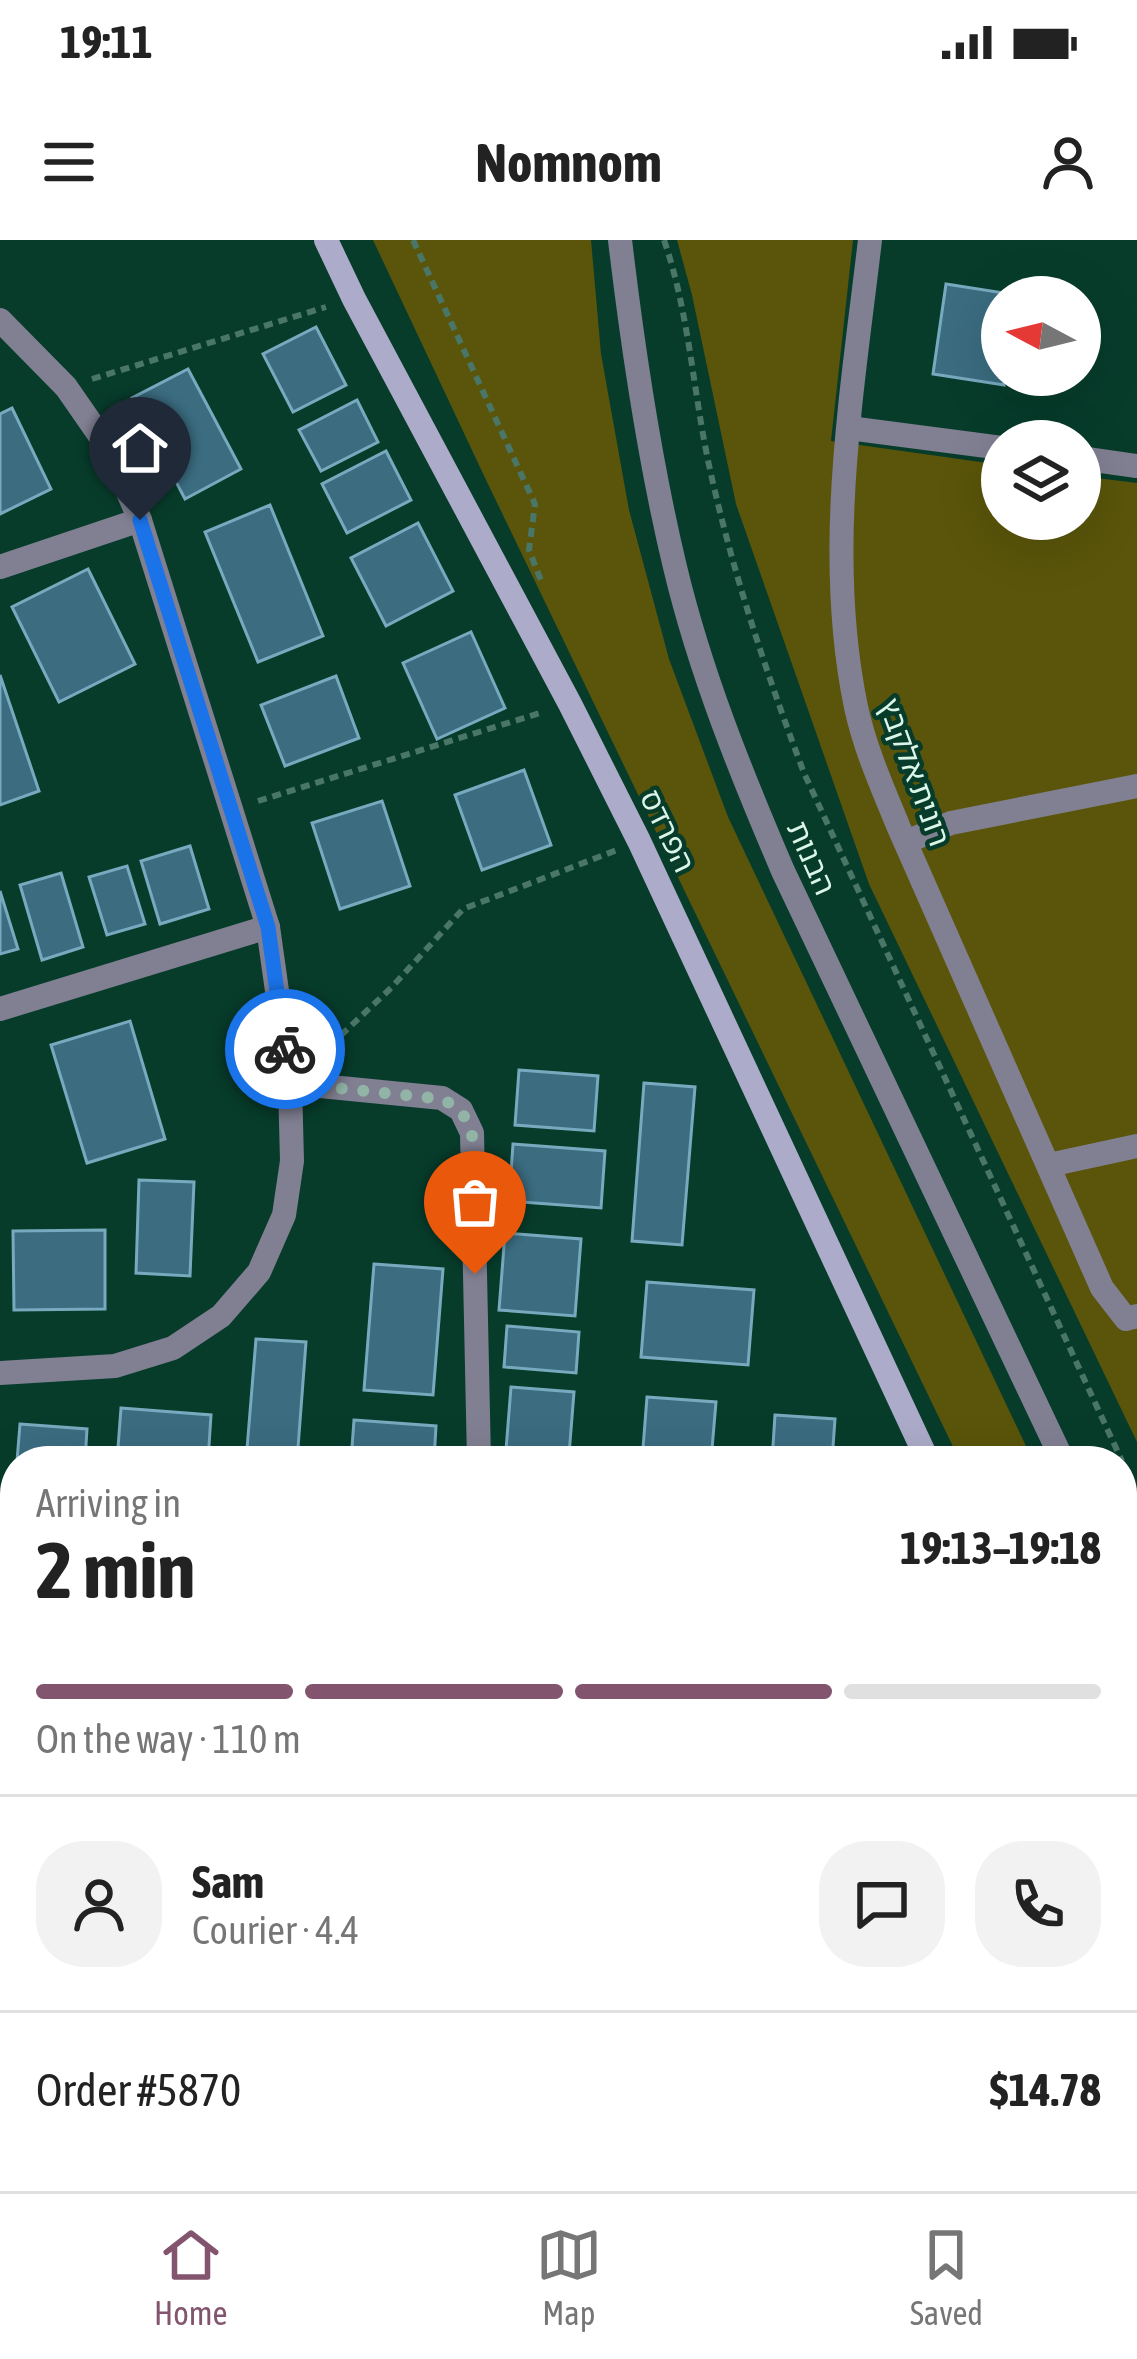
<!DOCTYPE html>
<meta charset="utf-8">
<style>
:root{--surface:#fff;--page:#f2f2f2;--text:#222;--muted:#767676;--line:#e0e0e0;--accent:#82546e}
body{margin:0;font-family:"Asap Condensed","Noto Sans Hebrew",sans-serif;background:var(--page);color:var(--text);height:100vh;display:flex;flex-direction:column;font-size:45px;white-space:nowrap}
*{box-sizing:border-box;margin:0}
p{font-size:39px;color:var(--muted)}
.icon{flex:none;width:66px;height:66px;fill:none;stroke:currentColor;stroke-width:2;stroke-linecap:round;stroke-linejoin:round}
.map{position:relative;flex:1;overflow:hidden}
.sheet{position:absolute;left:0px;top:1206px;width:1137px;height:747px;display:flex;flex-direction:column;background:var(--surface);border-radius:48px 48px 0 0;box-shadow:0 12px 48px #0002}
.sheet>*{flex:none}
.needle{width:78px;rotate:277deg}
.buttons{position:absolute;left:981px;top:36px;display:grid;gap:24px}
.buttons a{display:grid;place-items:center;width:120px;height:120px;border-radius:50%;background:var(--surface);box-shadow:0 12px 48px #0002;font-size:60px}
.pin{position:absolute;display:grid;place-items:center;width:102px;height:102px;color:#fff;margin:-123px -51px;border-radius:50% 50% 50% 0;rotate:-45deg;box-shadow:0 0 12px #0007}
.pin .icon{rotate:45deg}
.courier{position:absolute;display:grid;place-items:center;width:120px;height:120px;margin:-60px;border:9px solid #1a73e8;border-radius:50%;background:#fff;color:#222;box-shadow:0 3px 15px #0007}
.head em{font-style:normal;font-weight:700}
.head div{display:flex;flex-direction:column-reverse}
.head{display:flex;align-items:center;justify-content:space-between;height:204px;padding:0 36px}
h1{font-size:78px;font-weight:700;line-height:90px}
.bar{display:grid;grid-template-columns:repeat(4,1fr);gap:18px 12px;align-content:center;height:144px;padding:0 36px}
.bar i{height:15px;border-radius:9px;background:var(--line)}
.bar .on{background:var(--accent)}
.bar p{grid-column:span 4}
.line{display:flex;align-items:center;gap:30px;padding:0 36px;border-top:3px solid var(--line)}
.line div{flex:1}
.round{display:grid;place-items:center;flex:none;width:126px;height:126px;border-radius:48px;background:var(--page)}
.status{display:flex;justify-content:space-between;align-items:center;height:84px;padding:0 60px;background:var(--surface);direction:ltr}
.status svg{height:33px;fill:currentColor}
header{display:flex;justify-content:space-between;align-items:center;height:156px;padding:0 36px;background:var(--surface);font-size:54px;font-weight:700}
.dock{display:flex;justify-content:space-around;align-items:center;height:168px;border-top:3px solid var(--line);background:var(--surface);font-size:33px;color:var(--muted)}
.dock a{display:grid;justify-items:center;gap:6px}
.dock .on{color:var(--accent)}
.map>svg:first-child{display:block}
.green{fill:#5a550a}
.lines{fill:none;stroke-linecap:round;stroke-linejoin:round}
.stream{stroke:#11251d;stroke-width:10}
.building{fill:#3b6c80;stroke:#78aabf;stroke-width:3}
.path{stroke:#4a7667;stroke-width:6;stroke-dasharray:9 6;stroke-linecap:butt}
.street{stroke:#818093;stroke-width:24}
.secondary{stroke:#acacca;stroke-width:24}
.done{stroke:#91b4a6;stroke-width:12;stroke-dasharray:0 21.6}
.route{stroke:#1a73e8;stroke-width:15}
.labels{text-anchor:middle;stroke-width:9;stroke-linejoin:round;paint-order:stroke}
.street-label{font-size:30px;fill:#dbf5e9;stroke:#073c2b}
</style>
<div class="status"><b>19:11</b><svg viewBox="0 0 49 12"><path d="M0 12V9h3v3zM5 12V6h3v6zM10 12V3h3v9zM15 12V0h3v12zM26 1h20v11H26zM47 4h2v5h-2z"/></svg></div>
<header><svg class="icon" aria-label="menu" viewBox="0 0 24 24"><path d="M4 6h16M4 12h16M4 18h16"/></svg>Nomnom<svg class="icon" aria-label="person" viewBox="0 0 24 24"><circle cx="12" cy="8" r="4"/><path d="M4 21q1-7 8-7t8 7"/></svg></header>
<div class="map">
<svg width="1137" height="1951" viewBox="0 0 1137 1951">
<rect width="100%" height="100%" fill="#073c2b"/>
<!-- green -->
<g class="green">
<polygon points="373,0 591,0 601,114 629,270 669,419 728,577 1033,1221 960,1221 487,242"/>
<polygon points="677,0 853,0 831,201 1002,225 1002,279 1080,279 1080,236 1137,243 1137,1202 869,644 736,264 692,55"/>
</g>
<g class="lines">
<!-- stream -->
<g class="stream">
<polyline points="1122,1906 1137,1894"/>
<polyline points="1066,1951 1082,1938"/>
</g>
</g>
<!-- building -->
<g class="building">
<polygon points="946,44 1017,55 1017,57 1002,57 1004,145 933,134"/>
<polygon points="316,87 346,145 293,172 263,114"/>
<polygon points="188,129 241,229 185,259 132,158"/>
<polygon points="357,160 378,202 321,231 299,190"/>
<polygon points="12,168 51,249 0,274 0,174"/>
<polygon points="386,211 411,260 347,293 322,244"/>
<polygon points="270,265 323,396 258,422 205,292"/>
<polygon points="418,283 453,351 386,386 351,318"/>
<polygon points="88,329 135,424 59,462 12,367"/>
<polygon points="471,392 505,468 437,499 403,423"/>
<polygon points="0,435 39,551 0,565"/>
<polygon points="336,436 359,498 285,526 261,465"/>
<polygon points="524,530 551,605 482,630 455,555"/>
<polygon points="382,561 410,646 340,669 312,583"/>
<polygon points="190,606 209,669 160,684 141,621"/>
<polygon points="127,626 145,684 107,695 89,637"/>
<polygon points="61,633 83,707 42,720 20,645"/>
<polygon points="0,651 18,709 0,714"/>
<polygon points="130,781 165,899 87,923 51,805"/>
<polygon points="519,830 598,836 594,891 515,885"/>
<polygon points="644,843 695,847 682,1005 632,1001"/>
<polygon points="513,904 605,911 601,968 509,961"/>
<polygon points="139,940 194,942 190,1036 136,1033"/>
<polygon points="105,990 105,1069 14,1070 13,991"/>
<polygon points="505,993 581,999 575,1076 499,1070"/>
<polygon points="374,1024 443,1029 433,1155 364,1150"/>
<polygon points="647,1042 754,1050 748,1125 641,1117"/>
<polygon points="507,1086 579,1092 576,1133 504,1127"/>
<polygon points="256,1099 306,1102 297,1221 246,1221"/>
<polygon points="511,1147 574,1152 569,1215 506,1210"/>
<polygon points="647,1157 716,1162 711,1221 642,1221"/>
<polygon points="121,1168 211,1175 208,1221 117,1221"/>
<polygon points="775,1175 835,1179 832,1221 772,1221"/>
<polygon points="354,1180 436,1186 434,1221 351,1221"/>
<polygon points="20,1184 87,1189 85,1221 17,1221"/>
<polygon points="5,1681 15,1681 15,1754 2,1753"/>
</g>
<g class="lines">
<!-- path -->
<g class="path">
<polyline points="413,0 535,264 529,310 542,343"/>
<path d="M664 0C689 72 693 151 709 225 732 331 766 432 804 533L1122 1221"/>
<polyline points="92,139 326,67"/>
<polyline points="258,561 543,472"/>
<polyline points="319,816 391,748 463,669 617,610"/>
<polyline points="1122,1222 1137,1254"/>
<polyline points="1122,1502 1137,1502"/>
<polyline points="1122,1852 1137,1805"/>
<polyline points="1012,1951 1026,1938"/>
<polyline points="1114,1951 1137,1927"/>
</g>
<!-- street -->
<g class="street">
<path d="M620 0C633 110 649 219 675 327 700 432 741 533 783 631L1063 1221"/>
<path d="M870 0C852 154 824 313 856 467 865 509 883 549 899 588L1102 1048 1126 1079 1137 1076"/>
<polyline points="0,80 66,147 109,209 140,280 268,687 290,843 292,921 284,975 259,1032 221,1076 173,1108 115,1126 0,1133"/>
<polyline points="849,188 1002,208"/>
<polyline points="1080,218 1137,226"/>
<polyline points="0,327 140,280"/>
<polyline points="906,602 951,583 1137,546"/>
<polyline points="0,769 268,687"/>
<polyline points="290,843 442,858 461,870 472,893 479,1221"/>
<polyline points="1049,925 1137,906"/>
<polyline points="1122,1344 1137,1381"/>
</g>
<!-- secondary -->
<g class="secondary">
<polyline points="326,0 354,59 570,464 639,601 928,1221"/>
<polyline points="1122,1537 1137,1536"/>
<polyline points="0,1606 15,1607"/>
<polyline points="1122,1687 1137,1701"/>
</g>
</g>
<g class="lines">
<!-- done -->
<polyline class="done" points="285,809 290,843 442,859 461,870 472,893 475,1034"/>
<!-- route -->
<polyline class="route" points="140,280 268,687 285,809"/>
</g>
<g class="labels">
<!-- street labels -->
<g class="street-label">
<text transform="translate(914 532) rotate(70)" y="10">רונית אלקבץ</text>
<text transform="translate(667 591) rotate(64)" y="10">הפרדס</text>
<text transform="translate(811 618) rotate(66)" y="10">הבנות</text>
</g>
</g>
</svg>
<div class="buttons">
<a><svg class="needle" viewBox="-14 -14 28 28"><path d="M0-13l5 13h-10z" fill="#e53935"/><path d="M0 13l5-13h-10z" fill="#767676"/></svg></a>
<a><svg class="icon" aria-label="layers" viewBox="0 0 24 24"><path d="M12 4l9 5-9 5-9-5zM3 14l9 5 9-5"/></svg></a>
</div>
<div class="pin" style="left:475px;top:1034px;background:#ea580c"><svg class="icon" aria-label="bag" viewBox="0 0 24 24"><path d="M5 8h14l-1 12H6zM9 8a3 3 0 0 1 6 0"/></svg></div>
<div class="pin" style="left:140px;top:280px;background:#1f2937"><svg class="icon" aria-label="home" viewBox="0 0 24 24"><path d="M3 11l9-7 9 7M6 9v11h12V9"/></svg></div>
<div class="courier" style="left:285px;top:809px"><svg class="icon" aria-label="bike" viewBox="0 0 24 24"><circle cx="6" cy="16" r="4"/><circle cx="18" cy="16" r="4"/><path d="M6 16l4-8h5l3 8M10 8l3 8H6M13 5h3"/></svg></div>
<section class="sheet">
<div class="head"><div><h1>2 min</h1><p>Arriving in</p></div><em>19:13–19:18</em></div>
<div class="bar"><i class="on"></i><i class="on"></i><i class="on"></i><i></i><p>On the way · 110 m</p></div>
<div class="line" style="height:216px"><a class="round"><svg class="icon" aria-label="person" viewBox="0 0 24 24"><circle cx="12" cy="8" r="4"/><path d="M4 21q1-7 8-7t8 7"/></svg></a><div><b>Sam</b><p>Courier · 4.4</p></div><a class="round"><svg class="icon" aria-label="chat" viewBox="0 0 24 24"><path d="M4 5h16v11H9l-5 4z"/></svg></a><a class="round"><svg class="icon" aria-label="phone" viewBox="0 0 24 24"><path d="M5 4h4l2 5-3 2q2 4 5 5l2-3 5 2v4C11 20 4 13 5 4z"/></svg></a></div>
<div class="line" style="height:156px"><div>Order #5870</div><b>$14.78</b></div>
</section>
</div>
<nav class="dock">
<a class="on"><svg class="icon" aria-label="home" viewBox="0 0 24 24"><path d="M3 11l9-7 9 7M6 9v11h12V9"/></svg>Home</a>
<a><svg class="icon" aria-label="map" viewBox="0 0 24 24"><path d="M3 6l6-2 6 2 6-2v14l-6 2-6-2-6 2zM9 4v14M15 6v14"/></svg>Map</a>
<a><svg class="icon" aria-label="saved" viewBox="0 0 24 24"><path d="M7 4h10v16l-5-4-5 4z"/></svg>Saved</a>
</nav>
